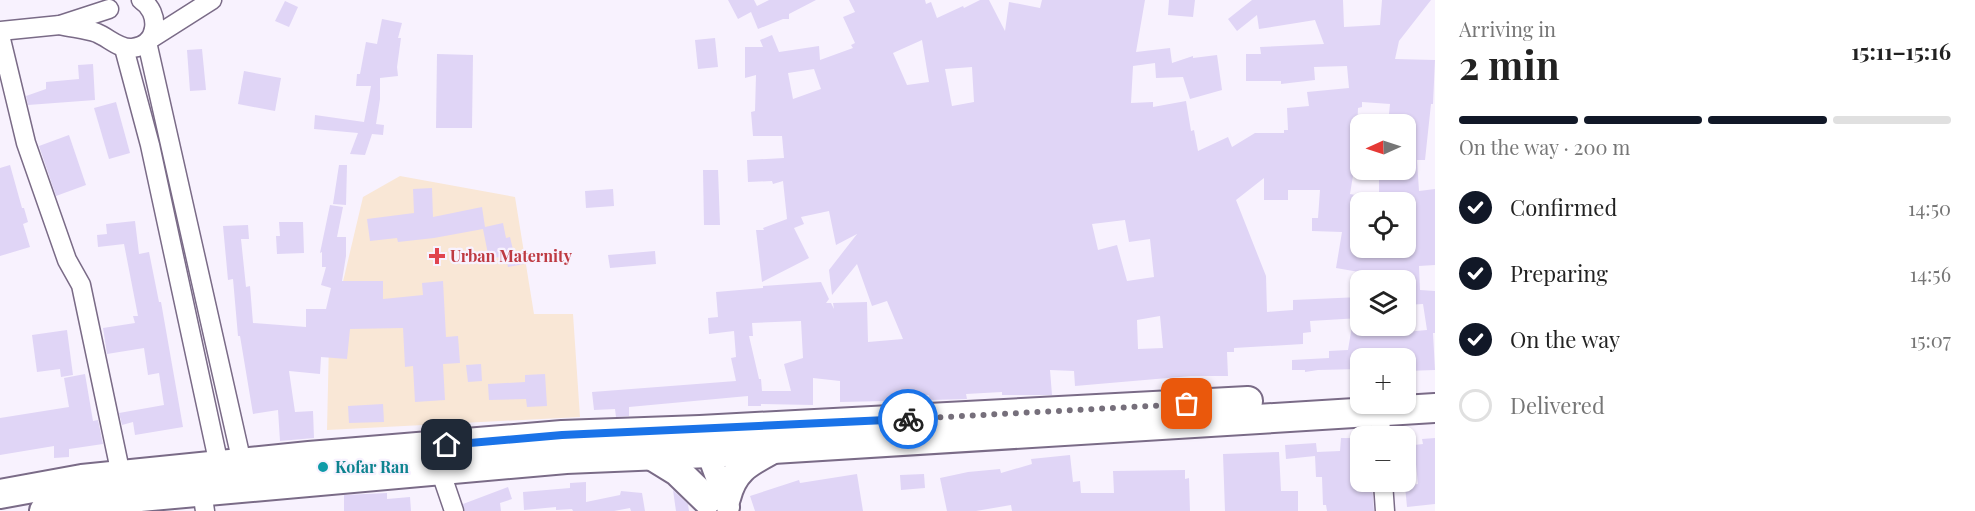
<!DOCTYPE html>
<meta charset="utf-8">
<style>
:root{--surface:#fff;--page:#f6f6f6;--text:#222;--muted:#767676;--line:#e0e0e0;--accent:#111827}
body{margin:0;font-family:"Playfair Display",serif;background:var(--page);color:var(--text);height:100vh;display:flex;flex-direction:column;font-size:22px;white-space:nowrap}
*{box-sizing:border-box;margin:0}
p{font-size:20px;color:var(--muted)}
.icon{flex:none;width:33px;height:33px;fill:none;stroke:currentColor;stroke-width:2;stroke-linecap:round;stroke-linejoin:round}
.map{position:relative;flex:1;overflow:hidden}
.details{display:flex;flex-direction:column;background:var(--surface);width:540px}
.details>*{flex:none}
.needle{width:39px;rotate:267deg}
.controls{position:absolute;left:1350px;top:114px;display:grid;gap:12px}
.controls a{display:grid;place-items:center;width:66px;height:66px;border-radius:12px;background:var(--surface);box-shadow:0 2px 4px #0004;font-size:30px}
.pin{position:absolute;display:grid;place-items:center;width:51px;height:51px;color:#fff;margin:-26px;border-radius:12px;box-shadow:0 3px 9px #0006}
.courier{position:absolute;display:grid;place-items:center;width:60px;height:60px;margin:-30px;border:4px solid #1a73e8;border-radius:50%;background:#fff;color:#222;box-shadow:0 2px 8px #0007}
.summary em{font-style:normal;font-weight:700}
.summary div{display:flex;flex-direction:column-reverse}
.summary{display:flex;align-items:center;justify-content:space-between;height:102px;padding:0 24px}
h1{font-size:39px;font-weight:700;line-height:45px}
.bar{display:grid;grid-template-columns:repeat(4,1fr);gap:9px 6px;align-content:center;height:72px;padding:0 24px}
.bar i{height:8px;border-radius:4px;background:var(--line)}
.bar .selected{background:var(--accent)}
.bar p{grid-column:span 4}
ol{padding:0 24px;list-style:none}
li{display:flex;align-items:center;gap:18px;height:66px}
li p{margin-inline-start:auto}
li .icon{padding:6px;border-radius:50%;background:var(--accent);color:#fff;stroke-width:4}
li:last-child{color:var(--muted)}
li i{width:33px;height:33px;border:3px solid var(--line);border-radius:50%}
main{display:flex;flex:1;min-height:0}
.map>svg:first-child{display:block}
.medical{fill:#f9e7d6}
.building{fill:#e0d5f6;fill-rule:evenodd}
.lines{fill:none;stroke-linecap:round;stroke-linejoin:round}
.minor-casing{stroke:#7a6b87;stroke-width:21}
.tertiary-casing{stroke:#7a6b87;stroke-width:26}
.primary-casing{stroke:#7a6b87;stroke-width:32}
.minor{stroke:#fff;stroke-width:18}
.tertiary{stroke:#fff;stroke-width:22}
.primary{stroke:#fff;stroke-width:28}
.done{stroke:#766f7b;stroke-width:6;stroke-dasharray:0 10.8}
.route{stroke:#1a73e8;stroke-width:8}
.health-dot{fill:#e0444e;stroke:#f8f2fe;stroke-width:2}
.culture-dot{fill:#0f9aa8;stroke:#f8f2fe;stroke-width:2}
.labels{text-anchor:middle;stroke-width:4.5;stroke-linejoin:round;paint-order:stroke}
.health-label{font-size:16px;font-weight:bold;fill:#be3a42;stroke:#f8f2fe;text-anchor:start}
.culture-label{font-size:16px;font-weight:bold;fill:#0d838f;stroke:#f8f2fe;text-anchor:start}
</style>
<main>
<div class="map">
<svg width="1435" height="511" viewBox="0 0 1435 511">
<rect width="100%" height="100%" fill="#f8f2fe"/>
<!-- medical -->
<polygon class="medical" points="400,176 515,197 534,314 573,314 580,417 327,430 329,341 363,197"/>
<!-- building -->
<g class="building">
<polygon points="728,0 754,0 757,6 769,0 816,0 789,14 789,19 783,19 758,29 751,12 738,19"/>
<path d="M849 0H925L926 4 931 2 937 18 963 6 964 8 980 0H989L1005 31 1009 2 1040 8 1042 0H1145L1136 52 1170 48 1172 63 1193 56V58L1217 55 1222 90 1190 99 1183 77 1156 78 1155 63 1133 66 1131 103 1153 102V107L1186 101 1191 131 1194 130 1198 151 1228 137 1232 147 1255 133H1284V130H1288L1287 108 1309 106 1307 92 1349 88 1347 66 1314 67 1315 80 1281 84V81H1246V54H1261L1260 47 1324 44 1315 20 1259 29 1257 15 1237 31 1228 19 1252 0H1343L1344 27 1380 25 1382 0H1431L1399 41 1395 59 1435 60 1433 104H1431L1425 160H1417L1419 191 1435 189V265L1419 266 1420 290 1435 291V333H1433L1435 370 1406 371V358H1360V369L1318 370 1305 372V370H1292V360L1329 358V351L1348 350 1352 326H1385L1384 334 1427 330 1423 304 1406 305V280H1358L1359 272 1336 268 1342 232 1312 231V218H1318L1320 190H1288V200H1264V178L1236 200 1266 276 1267 312 1293 310V300L1360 297V318L1310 321 1311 332 1303 333V344L1234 348V352H1227L1228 376H1191L1075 386 1074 371 1050 370 1052 395H1002V392L966 394 967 399 930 400 929 395 886 399V401L840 402V381L813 378V405L761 404V406H748V396L629 407V416L616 417 615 409 594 410 592 392 736 381 731 358 736 357 734 331 709 334 708 318 718 317 716 292 763 288V286L821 282 829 299 826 303H831L834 309 833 303 867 302 868 342 903 339 887 301 872 306 857 264 832 295 829 270 857 234 836 245 829 211 801 217 804 224 794 228 809 258 762 282 756 230H764L763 228 787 219 783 181 773 184 772 181 748 182 747 160 784 158 782 136H753L751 112 755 111 756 75 745 78V47H763L760 40 772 35 779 52 819 46 820 60 853 48 851 45 855 43 843 17 855 12ZM922 40 929 82 907 85 893 53ZM972 67 974 102 952 106 945 69ZM814 69 821 89 793 99 788 73ZM1362 102 1390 104 1388 124H1406V179L1379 180V202H1406V248H1360V196L1350 194 1356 157 1358 152H1360V132L1357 131 1358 108 1362 107ZM1125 220 1129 242 1150 239 1154 277 1127 281 1117 245 1098 250 1092 224ZM1160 316 1163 348 1138 349 1137 320ZM801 321 803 358 784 364 791 391H762L761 379H759L749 336H753L752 323Z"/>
<polygon points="1169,0 1195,0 1193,17 1168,15"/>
<polygon points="285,1 298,7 289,27 275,21"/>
<polygon points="382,19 402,23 398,38 401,38 397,67 398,76 380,78 380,99 376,124 384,125 383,135 372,134 365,155 350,154 358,133 314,129 315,115 364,122 371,86 356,86 357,74 360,74 366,42 377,44"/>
<polygon points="715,38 718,67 698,69 695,40"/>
<polygon points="202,49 206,90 190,91 187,50"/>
<polygon points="437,54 473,55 472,128 436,128"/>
<polygon points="93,64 95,100 28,105 26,96 46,89 46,82 79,79 78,65"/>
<polygon points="244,71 281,78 275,111 238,104"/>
<polygon points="116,102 130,153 109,159 94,108"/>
<polygon points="69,135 86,185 56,196 39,146"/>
<polygon points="10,165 22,208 24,208 28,222 23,224 30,247 0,256 0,168"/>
<polygon points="339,165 347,165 346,205 333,204"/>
<polygon points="703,170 718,170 720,225 704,225"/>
<polygon points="432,188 433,217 482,207 485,227 503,223 506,238 510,237 514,254 489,259 483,229 434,238 398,242 397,238 370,241 367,219 414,213 413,189"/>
<polygon points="613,189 614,206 586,208 585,191"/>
<polygon points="330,205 343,207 337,237 346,237 346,256 342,281 383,281 383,299 423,295 422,283 443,281 446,337 458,336 460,363 443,364 445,400 415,402 413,366 405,367 403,328 350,329 347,359 321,357 320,374 289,371 295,412 313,411 314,438 280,441 278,410 253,414 240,336 238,336 233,279 228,280 223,226 248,225 249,239 241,239 246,287 250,286 253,323 306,327 306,309 326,309 331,288 321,285 326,267 322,267 322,252 320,253"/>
<polygon points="135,221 139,254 149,252 159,302 161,302 183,427 135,435 133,422 122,425 119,413 164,405 159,373 148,375 144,348 107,354 103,328 135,323 133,316 138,316 124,244 98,247 97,235 107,234 106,224"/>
<polygon points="279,222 303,222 304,253 277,254 276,236 280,236"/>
<polygon points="655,251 656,264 610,268 608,255"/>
<polygon points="522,253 524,264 508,267 506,256"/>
<polygon points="67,330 73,375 61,377 60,369 37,372 32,335"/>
<polygon points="481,364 482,381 468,382 466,365"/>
<polygon points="85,374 93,421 98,420 103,444 69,449 69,457 54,458 54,446 0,455 0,418 69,407 64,378"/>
<polygon points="545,374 547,406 527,407 526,399 489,400 488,384 525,382 525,375"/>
<polygon points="383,404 384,422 349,423 348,406"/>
<polygon points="1341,438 1360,438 1360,482 1372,482 1374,511 1327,511 1326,505 1323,505 1322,477 1316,477 1315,456 1286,459 1285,445 1316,443 1317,452 1340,451"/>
<polygon points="1435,438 1435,504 1407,507 1405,486 1418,484 1414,445 1423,444 1422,439"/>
<polygon points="1279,452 1281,491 1298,491 1298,511 1225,511 1223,454"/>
<polygon points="1070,455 1073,482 1080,481 1081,493 1114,493 1113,471 1185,470 1185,479 1189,478 1190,511 1012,511 1011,505 976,511 947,511 940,478 968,472 1000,469 1001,473 1032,464 1031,459"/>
<polygon points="857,474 863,511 755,511 750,496 799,480 800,483"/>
<polygon points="924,474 925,488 901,490 900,475"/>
<polygon points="586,482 586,502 620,495 621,491 642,493 645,511 631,511 630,508 614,511 573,511 572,509 556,510 556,507 524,510 523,492 570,488 570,483"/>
<polygon points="508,487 512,499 500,503 501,511 465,511 463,504"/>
<polygon points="673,490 688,504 689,511 676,511"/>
<polygon points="387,493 387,499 410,497 411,511 344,511 344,495"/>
</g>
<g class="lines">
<!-- minor casing -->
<g class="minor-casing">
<g id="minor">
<path d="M60 25C72 28 86 29 97 33 109 38 119 49 132 48 159 46 161 12 141 0"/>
<polyline points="0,31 60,25 109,9"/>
<polyline points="0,35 26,143 67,260 81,285 121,475"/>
<polyline points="149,40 212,0"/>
<polyline points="147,42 242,463"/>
<polyline points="124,48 150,145 219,465"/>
<polyline points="1380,412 1381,436"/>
<polyline points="440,470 454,511"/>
<polyline points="1383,482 1385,511"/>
<polyline points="202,491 205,511"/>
</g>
</g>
<!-- tertiary casing -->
<g class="tertiary-casing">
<polyline id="tertiary" points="703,439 728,507"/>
</g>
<!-- primary casing -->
<g class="primary-casing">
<g id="primary">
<polyline points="651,455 677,471 707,500"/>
<polyline points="0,494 82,479 309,456 562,435 700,430 1248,401"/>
<path d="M726 498C733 470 747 463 771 450"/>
<polyline points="44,511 107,500 566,459 709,453 1435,408"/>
</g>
</g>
<!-- minor -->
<use href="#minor" class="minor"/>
<!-- tertiary -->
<use href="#tertiary" class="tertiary"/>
<!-- primary -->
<use href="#primary" class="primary"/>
</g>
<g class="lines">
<!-- done -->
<polyline class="done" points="908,419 1187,404"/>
<!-- route -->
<polyline class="route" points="447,445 562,435 908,419"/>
</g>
<!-- markers -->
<path class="health-dot" d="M434 247h6v6h6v6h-6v6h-6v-6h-6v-6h6z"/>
<circle class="culture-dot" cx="323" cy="467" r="6"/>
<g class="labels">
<!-- health labels -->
<g class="health-label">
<text x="450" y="262">Urban Maternity</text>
</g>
<!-- culture labels -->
<g class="culture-label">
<text x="335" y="473">Kofar Ran</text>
</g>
</g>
</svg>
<div class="controls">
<a><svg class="needle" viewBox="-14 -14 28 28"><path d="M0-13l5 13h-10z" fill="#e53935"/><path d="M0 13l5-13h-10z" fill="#767676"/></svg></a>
<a><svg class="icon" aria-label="locate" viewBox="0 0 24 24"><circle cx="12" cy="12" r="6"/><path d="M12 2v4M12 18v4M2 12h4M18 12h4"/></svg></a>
<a><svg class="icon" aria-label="layers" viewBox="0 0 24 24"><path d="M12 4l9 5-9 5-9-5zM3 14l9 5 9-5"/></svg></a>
<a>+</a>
<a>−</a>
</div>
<div class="pin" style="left:1187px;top:404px;background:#ea580c"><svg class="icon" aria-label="bag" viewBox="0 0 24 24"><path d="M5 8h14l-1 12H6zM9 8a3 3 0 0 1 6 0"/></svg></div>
<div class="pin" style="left:447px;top:445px;background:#1f2937"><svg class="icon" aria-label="home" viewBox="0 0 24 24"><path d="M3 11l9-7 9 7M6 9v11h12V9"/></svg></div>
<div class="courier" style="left:908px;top:419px"><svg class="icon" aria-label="bike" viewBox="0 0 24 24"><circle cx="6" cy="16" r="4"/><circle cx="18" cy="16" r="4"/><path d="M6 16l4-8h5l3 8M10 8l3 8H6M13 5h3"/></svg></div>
</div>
<section class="details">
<div class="summary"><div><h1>2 min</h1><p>Arriving in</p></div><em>15:11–15:16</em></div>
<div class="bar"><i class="selected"></i><i class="selected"></i><i class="selected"></i><i></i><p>On the way · 200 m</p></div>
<ol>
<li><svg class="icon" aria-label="check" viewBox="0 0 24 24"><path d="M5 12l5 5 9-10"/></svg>Confirmed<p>14:50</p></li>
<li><svg class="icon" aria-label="check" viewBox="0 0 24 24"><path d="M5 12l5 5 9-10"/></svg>Preparing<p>14:56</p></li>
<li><svg class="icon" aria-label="check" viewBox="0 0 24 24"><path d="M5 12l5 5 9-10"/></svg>On the way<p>15:07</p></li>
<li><i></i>Delivered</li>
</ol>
</section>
</main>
